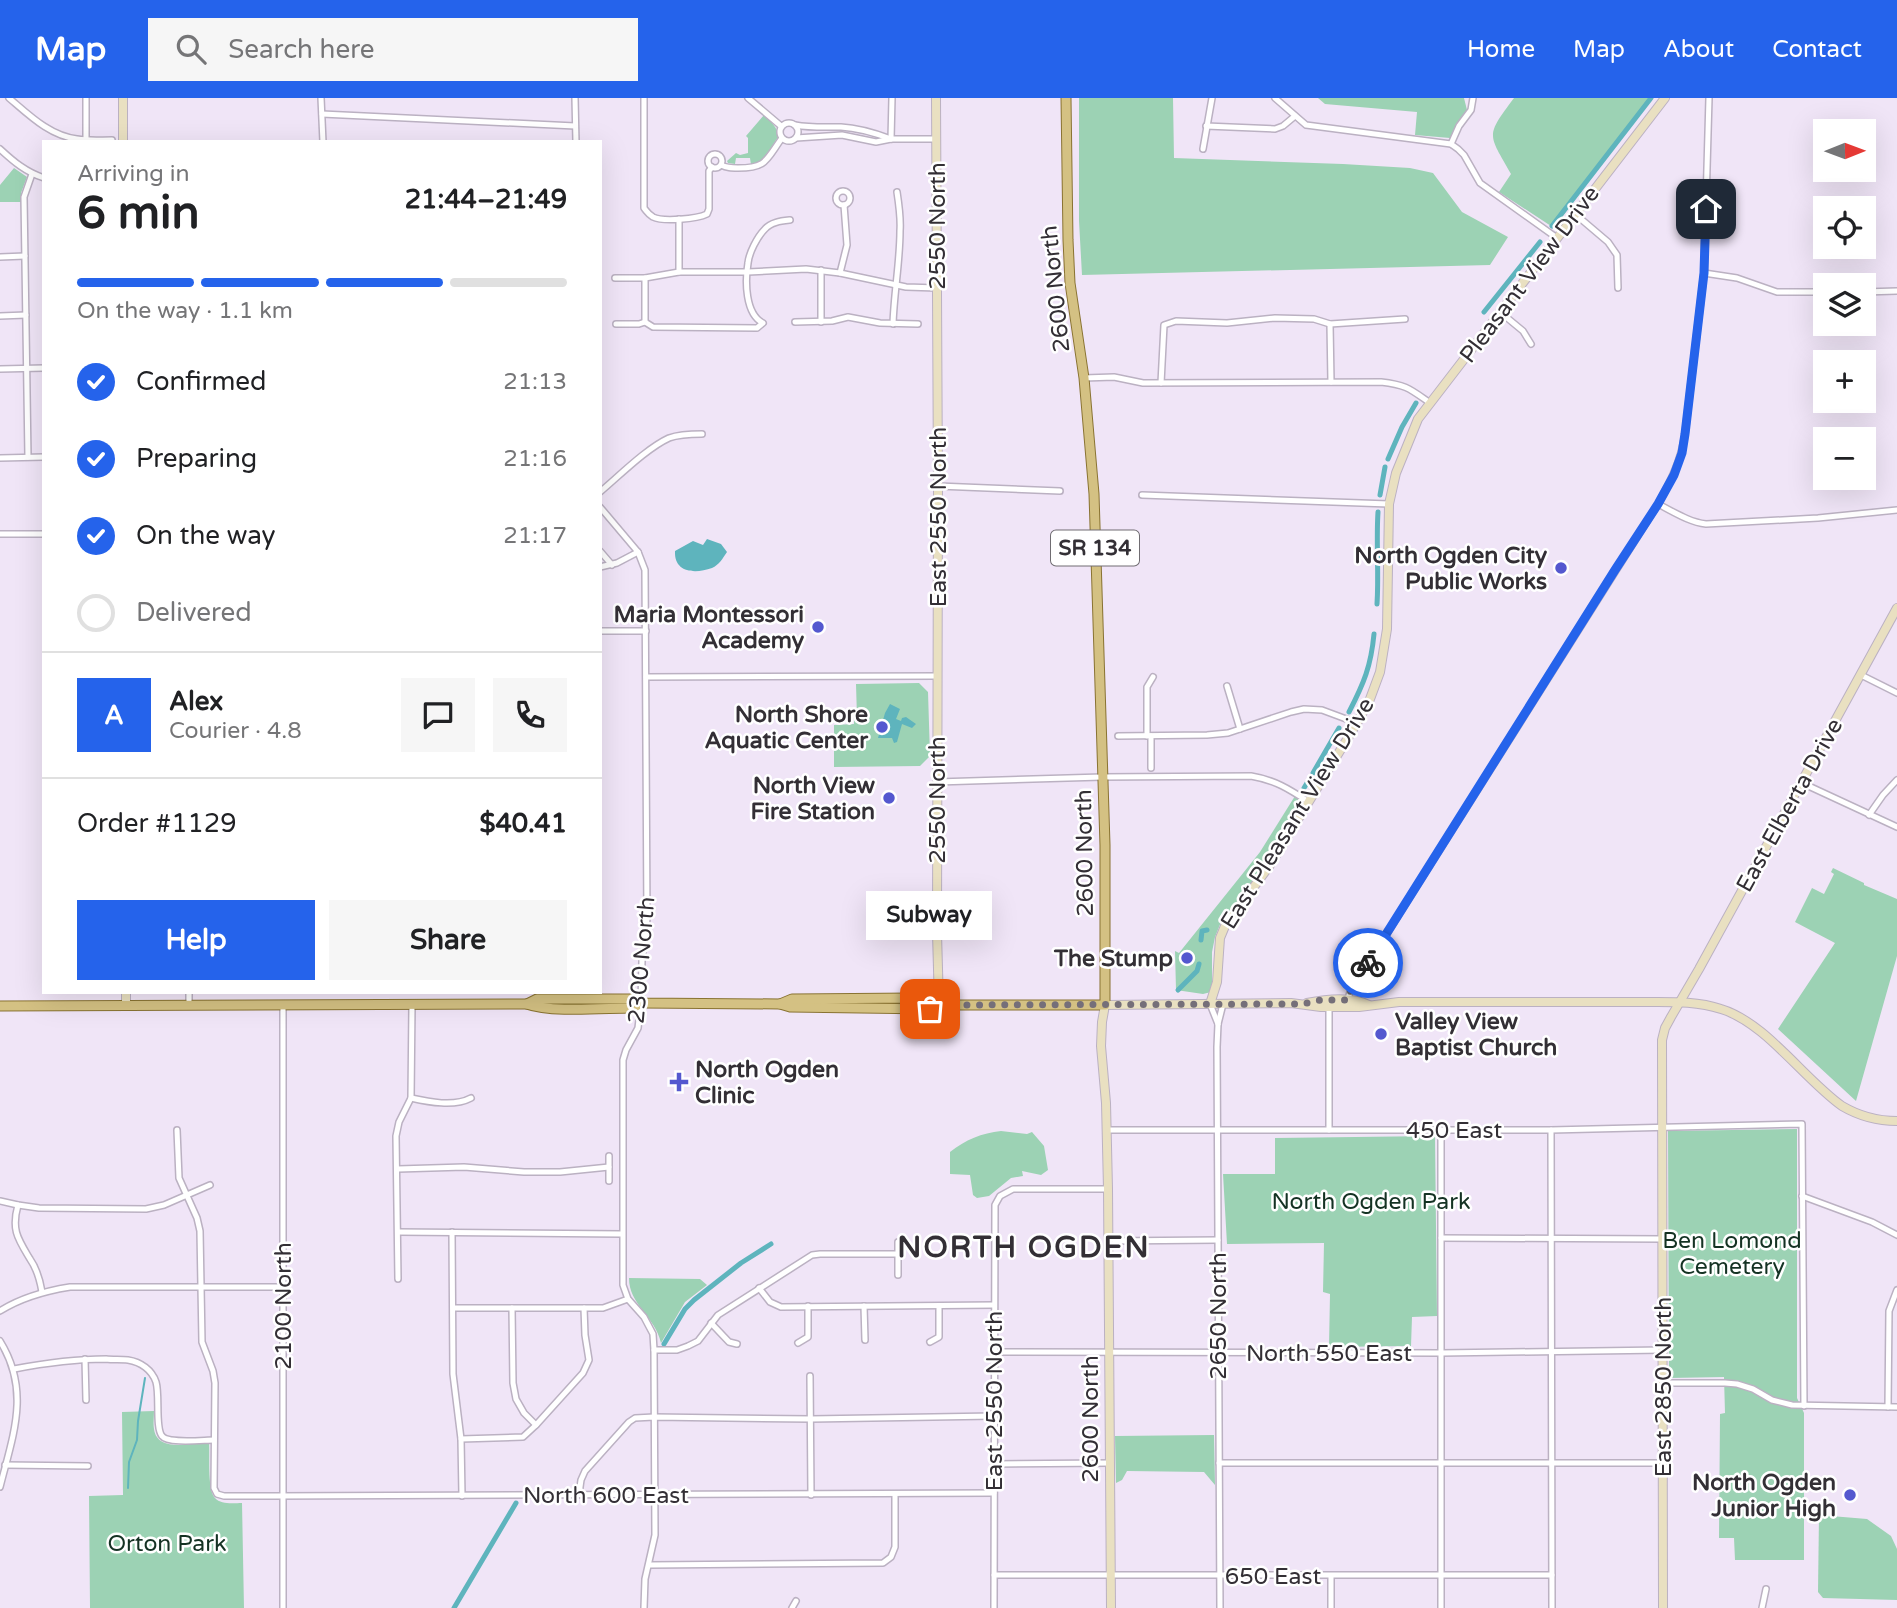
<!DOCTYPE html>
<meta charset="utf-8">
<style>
:root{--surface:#fff;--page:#f6f6f6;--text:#202124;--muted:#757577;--line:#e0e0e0;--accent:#2563eb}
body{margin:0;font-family:"Varela Round",sans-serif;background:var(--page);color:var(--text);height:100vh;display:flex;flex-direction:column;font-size:26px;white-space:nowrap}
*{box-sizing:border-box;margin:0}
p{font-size:23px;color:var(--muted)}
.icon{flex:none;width:38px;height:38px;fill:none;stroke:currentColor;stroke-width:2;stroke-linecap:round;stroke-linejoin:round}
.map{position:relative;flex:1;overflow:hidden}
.sheet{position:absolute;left:42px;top:42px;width:560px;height:854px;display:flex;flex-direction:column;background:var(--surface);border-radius:0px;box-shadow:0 7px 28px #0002}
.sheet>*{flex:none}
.needle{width:46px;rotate:89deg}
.controls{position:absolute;left:1813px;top:21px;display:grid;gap:14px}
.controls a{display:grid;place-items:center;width:63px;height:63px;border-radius:0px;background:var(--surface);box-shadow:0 7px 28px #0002;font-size:35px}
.pin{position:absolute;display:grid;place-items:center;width:60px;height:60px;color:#fff;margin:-30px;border-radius:14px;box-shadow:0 4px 10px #0006}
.courier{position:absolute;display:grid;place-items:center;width:70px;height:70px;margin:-35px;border:5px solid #2563eb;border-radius:50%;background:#fff;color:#222;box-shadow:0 2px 9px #0007}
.bubble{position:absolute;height:49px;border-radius:0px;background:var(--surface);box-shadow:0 7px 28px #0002;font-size:23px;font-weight:700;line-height:49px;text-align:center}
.headline em{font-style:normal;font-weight:700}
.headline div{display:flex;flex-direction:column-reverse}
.headline{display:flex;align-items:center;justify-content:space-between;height:119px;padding:0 35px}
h1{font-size:46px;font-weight:700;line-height:52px}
.bar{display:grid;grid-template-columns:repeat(4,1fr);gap:10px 7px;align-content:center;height:84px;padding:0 35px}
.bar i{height:9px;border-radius:5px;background:var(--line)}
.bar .active{background:var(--accent)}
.bar p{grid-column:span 4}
.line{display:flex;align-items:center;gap:18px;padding:0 35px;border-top:2px solid var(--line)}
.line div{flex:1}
.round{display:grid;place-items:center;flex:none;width:74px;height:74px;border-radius:0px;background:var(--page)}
ol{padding:0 35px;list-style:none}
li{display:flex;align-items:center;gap:21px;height:77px}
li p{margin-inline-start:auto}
li .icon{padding:7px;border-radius:50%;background:var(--accent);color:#fff;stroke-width:4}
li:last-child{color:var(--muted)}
li i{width:38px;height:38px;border:4px solid var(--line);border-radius:50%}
.button{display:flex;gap:14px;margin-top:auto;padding:14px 35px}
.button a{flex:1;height:80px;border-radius:0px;background:var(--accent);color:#fff;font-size:28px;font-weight:700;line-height:80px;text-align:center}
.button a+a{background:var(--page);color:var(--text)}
header{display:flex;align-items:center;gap:42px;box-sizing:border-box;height:98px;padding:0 35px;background:var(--accent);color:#fff}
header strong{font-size:33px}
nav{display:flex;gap:38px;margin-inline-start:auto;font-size:24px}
.search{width:490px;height:63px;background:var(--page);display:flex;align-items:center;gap:18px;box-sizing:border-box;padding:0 24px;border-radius:0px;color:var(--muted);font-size:26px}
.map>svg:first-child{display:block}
.green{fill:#9cd2b4}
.water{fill:#5eb4bd}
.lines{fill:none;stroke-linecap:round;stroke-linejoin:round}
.stream{stroke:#5eb4bd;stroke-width:2}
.canal{stroke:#5eb4bd;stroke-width:5}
.street-casing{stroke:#bbb1c2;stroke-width:8}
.secondary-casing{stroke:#bbb1c2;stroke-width:10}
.primary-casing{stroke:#897332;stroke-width:11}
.street{stroke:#fff;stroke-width:5}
.secondary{stroke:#e9e0c1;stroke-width:8}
.primary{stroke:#d4c183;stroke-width:9}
.done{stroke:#756f79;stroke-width:7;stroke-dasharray:0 12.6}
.route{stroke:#2563eb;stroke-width:9}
.poi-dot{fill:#5458cf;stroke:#fff;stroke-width:2.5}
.labels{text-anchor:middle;stroke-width:5;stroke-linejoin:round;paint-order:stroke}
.shield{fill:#fff;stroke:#706d72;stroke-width:2}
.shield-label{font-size:21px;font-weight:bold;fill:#332f35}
.street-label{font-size:23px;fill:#332f35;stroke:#fff}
.poi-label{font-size:23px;font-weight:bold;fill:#332f35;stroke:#fff;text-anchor:end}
.park-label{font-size:23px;fill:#143223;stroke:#fff}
.district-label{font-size:30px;font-weight:bold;letter-spacing:2px;fill:#332f35;stroke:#fff}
</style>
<header>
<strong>Map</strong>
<div class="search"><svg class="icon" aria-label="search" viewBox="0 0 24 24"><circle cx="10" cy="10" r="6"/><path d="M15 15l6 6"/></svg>Search here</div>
<nav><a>Home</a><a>Map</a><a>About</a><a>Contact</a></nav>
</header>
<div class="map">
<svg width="1897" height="1510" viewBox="0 0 1897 1510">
<rect width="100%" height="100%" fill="#f0e5f7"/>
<!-- green -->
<g class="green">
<polygon points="1079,0 1173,0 1174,60 1343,66 1410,70 1433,75 1462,114 1508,139 1490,167 1082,177 1079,123"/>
<polygon points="1318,0 1464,0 1467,12 1455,29 1450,40 1415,37 1417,14 1325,6"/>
<path d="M1514 0H1651L1554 130 1499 94 1511 76C1488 35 1485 39 1514 0Z"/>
<path d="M764 17C771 24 778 29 778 39 770 51 765 64 751 67L750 60H736L735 66 728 65 727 63 736 55 740 57 748 55V40L746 38Z"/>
<polygon points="14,70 27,79 21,95 21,104 0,104 0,87"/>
<polygon points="919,585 928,594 930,658 920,668 834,669 834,627 854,626 854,621 857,620 856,586"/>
<polygon points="1295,698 1304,704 1246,793 1221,824 1215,839 1212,854 1212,889 1211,894 1203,896 1176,892 1175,853 1179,855 1260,754"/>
<polygon points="1833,770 1864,785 1864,787 1897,801 1897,858 1856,1003 1778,931 1835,845 1795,824 1812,790 1824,796 1834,776 1831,774"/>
<polygon points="1797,1031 1797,1300 1804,1315 1804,1462 1735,1462 1734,1440 1719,1440 1720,1316 1725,1315 1724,1279 1669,1280 1668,1033"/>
<path d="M1001 1033 1027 1036 1032 1034 1044 1048 1048 1072 1041 1077 1022 1073 1023 1078 1011 1080 989 1098 977 1100 973 1097 970 1077 950 1076V1054C965 1042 982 1035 1001 1033Z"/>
<polygon points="1435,1038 1437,1218 1412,1219 1411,1248 1329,1249 1330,1196 1323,1194 1324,1145 1227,1146 1223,1076 1275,1076 1275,1040"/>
<path d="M629 1180 700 1181 707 1187 685 1204 661 1245C655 1218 629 1207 629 1180Z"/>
<path d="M154 1313C154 1319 153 1325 154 1331 157 1355 192 1345 209 1344 210 1356 207 1392 215 1400 221 1407 234 1405 242 1405L244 1510H90L89 1398 123 1397 122 1314Z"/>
<polygon points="1214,1337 1215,1387 1204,1374 1127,1373 1122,1382 1116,1385 1115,1338"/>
<polygon points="1819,1417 1867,1421 1891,1438 1897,1451 1897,1502 1823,1500 1818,1494"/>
</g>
<!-- water -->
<g class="water">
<path d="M707 441 721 446 727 454C723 460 719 467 712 470 695 476 674 475 675 453L693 443 703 447Z"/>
<polygon points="890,606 900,611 896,621 901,623 902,620 906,619 916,626 912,630 902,626 897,644 894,645 892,640 878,640 885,615"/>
</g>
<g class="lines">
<!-- stream -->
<polyline class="stream" points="128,1390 129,1364 137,1342 138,1323 145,1280"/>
<!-- canal -->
<g class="canal">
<polyline points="1552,128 1651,0"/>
<polyline points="1484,214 1540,144"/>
<polyline points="1388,361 1402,329 1416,305"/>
<polyline points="1380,397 1385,369"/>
<path d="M1377 506C1379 475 1376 445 1378 414"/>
<path d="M1349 614C1364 585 1371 568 1374 536"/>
<polyline points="1313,675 1339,630"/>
<polyline points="1304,690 1307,685"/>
<polyline points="1201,842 1202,833 1207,832"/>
<polyline points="1178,892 1197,873 1199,866"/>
<polyline points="664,1246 685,1211 694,1202 741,1165 771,1146"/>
<polyline points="454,1510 516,1405"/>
</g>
<!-- street casing -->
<g class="street-casing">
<g id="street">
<path d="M9 0C29 17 50 38 77 41 88 43 100 42 112 42"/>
<polyline points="321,0 323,44"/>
<polyline points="575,0 576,44"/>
<path d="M644 0V110C648 115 648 116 653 119 663 124 697 121 707 116L709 111V73L712 69"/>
<polyline points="748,0 781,28"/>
<polyline points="1275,0 1306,27 1451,46 1458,51 1464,57 1480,85 1557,140"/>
<polyline points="322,16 575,28"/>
<circle cx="789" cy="34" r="9"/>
<path d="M795 27C811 30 826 29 841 29 859 30 875 35 891 41"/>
<polyline points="1206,28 1275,31 1283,28 1295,18"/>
<polyline points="796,40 842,37 876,44 891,41 937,41"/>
<polyline points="891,41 892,0"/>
<polyline points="86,42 86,0"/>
<polyline points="1451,46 1459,28 1471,12 1473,0"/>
<path d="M0 51C14 64 26 74 44 80"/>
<polyline points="1203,51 1212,0"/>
<circle cx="715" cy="63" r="7"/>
<path d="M721 67C727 70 731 70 738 70 767 70 766 62 782 40"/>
<circle cx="843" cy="100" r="7"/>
<polyline points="1575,116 1608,144 1617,157 1618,190"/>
<polyline points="679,121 679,174"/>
<polyline points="0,159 25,158"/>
<polyline points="840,175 847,147 844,107"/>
<polyline points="1704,175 1737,180 1777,194 1825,194"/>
<polyline points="615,180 645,180 679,174 748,174 806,171 840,175 906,189 937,190"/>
<polyline points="1864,194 1897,193"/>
<polyline points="1500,214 1523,233 1531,246"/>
<polyline points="0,218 26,217"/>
<polyline points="645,224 645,180"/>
<polyline points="795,224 832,223 848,219 880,225 918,226"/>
<polyline points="821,224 821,172"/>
<path d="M616 226H639L645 224 653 229 757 230 763 225C745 216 745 183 748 165 749 155 757 139 765 131 771 124 781 123 790 122"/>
<path d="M893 226C894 195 900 163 900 133 901 120 899 107 897 94"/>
<polyline points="1330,226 1331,284"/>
<polyline points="0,271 44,270"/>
<path d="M1084 280 1114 279 1143 285 1381 284C1407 287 1410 291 1430 305"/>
<polyline points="1161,285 1164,227 1176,223 1227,225 1275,220 1314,221 1330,226 1405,221"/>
<polyline points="28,359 24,99 32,76"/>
<polyline points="0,360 44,359"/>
<polyline points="938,388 1060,393"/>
<path d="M600 394C619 378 647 350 669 340 680 336 691 336 702 336"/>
<polyline points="1142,397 1389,406"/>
<path d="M1658 406C1674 414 1689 424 1706 426L1818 420 1897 412"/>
<polyline points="600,409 638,454 645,472 647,821 642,863 641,905 638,930 626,952 623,962 623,1187 628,1201 644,1219 653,1236 654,1252 655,1437 645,1481 644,1510"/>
<polyline points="0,436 44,436"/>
<polyline points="600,453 612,467"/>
<polyline points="600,469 617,465 638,454"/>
<polyline points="600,533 646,533"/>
<polyline points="1861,577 1897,595"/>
<polyline points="646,579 938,578"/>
<polyline points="1227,588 1240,631"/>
<polyline points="1118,638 1207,637 1228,635 1291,614 1304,611 1322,612 1357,625"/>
<polyline points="1147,638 1147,589 1153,579"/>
<polyline points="1151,670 1151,638"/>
<path d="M937 684 1102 679 1251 678C1275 682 1289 691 1309 704"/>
<polyline points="1802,685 1897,729"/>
<polyline points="1869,717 1883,697 1897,682"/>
<polyline points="189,894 189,906"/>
<path d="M1348 901 1350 894 1658 406C1671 383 1681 362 1685 336L1704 175 1709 0"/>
<polyline points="1210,906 1218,926"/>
<polyline points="283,907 283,1510"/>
<path d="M411 1000C429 1004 454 1009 471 1000"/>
<polyline points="177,1032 179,1080 197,1120 200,1133 202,1244 213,1273 215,1285 214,1390 217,1396 224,1398 274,1398 994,1395"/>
<polyline points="1106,1032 1551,1032 1802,1026 1804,1308"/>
<polyline points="1329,1032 1329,909"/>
<polyline points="1441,1032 1441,1510"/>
<polyline points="1551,1032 1552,1510"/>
<polyline points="609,1058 609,1083"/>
<polyline points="398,1071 464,1069 524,1074 560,1074 609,1069"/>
<polyline points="1802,1098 1872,1124 1897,1137"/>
<polyline points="0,1103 18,1107 39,1110 146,1111 164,1107 210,1087"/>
<path d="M18 1107C11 1132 18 1141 30 1161 37 1171 40 1182 42 1194"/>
<polyline points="398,1134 622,1136"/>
<polyline points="452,1134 453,1276 461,1341 462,1398"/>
<polyline points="1441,1140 1663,1141"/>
<polyline points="1108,1143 1218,1142"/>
<polyline points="898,1144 898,1177"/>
<polyline points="398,1181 396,1038 399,1024 411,1000 412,907"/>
<polyline points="759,1190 770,1204 781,1209 994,1207"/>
<polyline points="864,1208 865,1242"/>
<polyline points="453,1210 603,1210 628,1201"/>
<polyline points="512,1210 513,1285 516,1301 524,1315 536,1327"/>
<path d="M0 1213C22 1199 45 1193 70 1189H283"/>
<polyline points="711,1225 729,1244 737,1246"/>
<path d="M0 1243C31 1293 13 1337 0 1389"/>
<polyline points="930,1244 939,1239 939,1208"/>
<polyline points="798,1245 808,1239 808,1208"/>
<polyline points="654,1252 677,1252 688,1248 698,1243 718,1217 812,1157 820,1156 898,1156"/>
<polyline points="994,1254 1441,1255 1663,1252"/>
<polyline points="85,1261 86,1302"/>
<path d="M14 1271C45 1265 74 1261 106 1261 113 1262 121 1261 128 1262 141 1264 152 1272 156 1284 160 1297 155 1330 162 1338 168 1346 203 1342 214 1342"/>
<polyline points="810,1278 811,1397"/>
<polyline points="1663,1285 1725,1285 1737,1286 1753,1291 1772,1302 1792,1307 1897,1309"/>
<polyline points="1888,1309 1889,1213 1897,1192"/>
<polyline points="461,1341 523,1339 536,1327 583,1275 589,1262 585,1237 584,1210"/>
<polyline points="1219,1365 1663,1365"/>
<polyline points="995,1366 1110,1365"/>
<polyline points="5,1367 88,1368"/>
<polyline points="579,1396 581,1382 585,1373 629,1324 635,1320 654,1319 811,1321 994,1318"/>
<polyline points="650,1467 883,1465 891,1459 895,1449 895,1397"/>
<polyline points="994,1477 1552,1477"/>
<polyline points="792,1510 796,1503"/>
<polyline points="994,1510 995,1107 1000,1098 1013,1091 1108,1091"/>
<polyline points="1220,1510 1217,949 1218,926 1223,906"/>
<polyline points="1331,1510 1331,1478"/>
<polyline points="1762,1510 1766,1491"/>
</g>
</g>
<!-- secondary casing -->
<g class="secondary-casing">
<g id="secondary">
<polyline points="123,0 123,44"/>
<polyline points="936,0 938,388 937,835 939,907"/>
<polyline points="126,894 126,907"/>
<path d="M1307 905C1326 901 1351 898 1369 907"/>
<polyline points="1210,906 1217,884 1220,840 1225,828 1270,767 1357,625 1370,601 1380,574 1387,531 1389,406 1396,375 1418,321 1665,0"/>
<path d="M1111 1510 1108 1091 1106 1005 1101 948 1102 924 1105 907 1291 905 1321 909H1359L1399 904H1646C1671 904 1697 903 1721 911 1765 924 1804 981 1842 1008 1859 1018 1878 1023 1897 1023"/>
<polyline points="1663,1510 1662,942 1665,930 1671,919 1699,871 1897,510"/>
</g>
</g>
<!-- primary casing -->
<g class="primary-casing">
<g id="primary">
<polyline points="527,906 537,901 633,901 641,905 780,906 790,909 930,911 939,907 1105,907 1105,747 1094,396 1084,280 1070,185 1068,142 1066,0"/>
<polyline points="780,906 792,901 914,900 930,901 939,907"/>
<path d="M0 908 527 906C551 915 605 910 633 910L641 905"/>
</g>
</g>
<!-- street -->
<use href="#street" class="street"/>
<!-- secondary -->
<use href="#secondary" class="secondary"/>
<!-- primary -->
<use href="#primary" class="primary"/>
</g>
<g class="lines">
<!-- done -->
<polyline class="done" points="930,911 939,907 1302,906 1321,902 1348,902 1350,894 1368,865"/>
<!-- route -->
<polyline class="route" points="1368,865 1615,472 1658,406 1674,377 1682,355 1685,336 1704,175 1706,111"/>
</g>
<!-- markers -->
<g class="poi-dot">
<circle cx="1561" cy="470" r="7"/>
<circle cx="818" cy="529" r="7"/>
<circle cx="882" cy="629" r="7"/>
<circle cx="889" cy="700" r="7"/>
<circle cx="1187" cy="860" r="7"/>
<circle cx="1381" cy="936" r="7"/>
<path d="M675.5 973.5h7v7h7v7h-7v7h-7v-7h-7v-7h7z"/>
<circle cx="1850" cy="1397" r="7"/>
</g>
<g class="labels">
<!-- shield labels -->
<rect class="shield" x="1051" y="432.5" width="88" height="35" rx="5"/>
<g class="shield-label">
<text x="1095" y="457">SR 134</text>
</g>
<!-- street labels -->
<g class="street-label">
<text transform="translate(937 128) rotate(-90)" y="8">2550 North</text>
<text transform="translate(1529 176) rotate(-53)" y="8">Pleasant View Drive</text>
<text transform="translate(1055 191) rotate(-96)" y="8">2600 North</text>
<text transform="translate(938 419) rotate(-90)" y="8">East 2550 North</text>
<text transform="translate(937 702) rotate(-90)" y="8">2550 North</text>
<text transform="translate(1789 707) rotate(-61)" y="8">East Elberta Drive</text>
<text transform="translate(1297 715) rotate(-58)" y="8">East Pleasant View Drive</text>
<text transform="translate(1084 755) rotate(-91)" y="8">2600 North</text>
<text transform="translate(641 862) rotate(-85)" y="8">2300 North</text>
<text x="1454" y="1040">450 East</text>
<text transform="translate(283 1208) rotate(-90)" y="8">2100 North</text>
<text transform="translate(1218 1218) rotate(-90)" y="8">2650 North</text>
<text x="1329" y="1263">North 550 East</text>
<text transform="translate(1663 1289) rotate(-90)" y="8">East 2850 North</text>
<text transform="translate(994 1303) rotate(-90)" y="8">East 2550 North</text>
<text transform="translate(1090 1321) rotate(-90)" y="8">2600 North</text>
<text x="606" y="1405">North 600 East</text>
<text x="1273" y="1486">650 East</text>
</g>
<!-- poi labels -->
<g class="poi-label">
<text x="1547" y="465">North Ogden City<tspan x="1547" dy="26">Public Works</tspan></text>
<text x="804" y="524">Maria Montessori<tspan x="804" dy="26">Academy</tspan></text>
<text x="868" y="624">North Shore<tspan x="868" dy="26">Aquatic Center</tspan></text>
<text x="875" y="695">North View<tspan x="875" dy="26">Fire Station</tspan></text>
<text x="1173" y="868">The Stump</text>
<text x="1395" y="931" text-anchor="start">Valley View<tspan x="1395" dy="26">Baptist Church</tspan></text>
<text x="695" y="979" text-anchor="start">North Ogden<tspan x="695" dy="26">Clinic</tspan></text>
<text x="1836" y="1392">North Ogden<tspan x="1836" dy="26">Junior High</tspan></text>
</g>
<!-- park labels -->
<g class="park-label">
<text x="1371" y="1111">North Ogden Park</text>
<text x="1732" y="1150">Ben Lomond<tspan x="1732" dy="26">Cemetery</tspan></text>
<text x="167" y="1453">Orton Park</text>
</g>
<!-- district labels -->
<g class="district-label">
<text x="1024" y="1159">NORTH OGDEN</text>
</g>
</g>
</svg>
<div class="controls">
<a><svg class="needle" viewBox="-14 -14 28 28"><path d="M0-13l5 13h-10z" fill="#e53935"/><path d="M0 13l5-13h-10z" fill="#757577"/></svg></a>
<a><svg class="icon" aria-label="locate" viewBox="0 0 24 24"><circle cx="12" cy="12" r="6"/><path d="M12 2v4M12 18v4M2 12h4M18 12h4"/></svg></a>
<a><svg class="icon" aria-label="layers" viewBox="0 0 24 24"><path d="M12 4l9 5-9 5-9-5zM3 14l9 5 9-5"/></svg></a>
<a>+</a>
<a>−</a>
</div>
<div class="pin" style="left:930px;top:911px;background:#ea580c"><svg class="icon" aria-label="bag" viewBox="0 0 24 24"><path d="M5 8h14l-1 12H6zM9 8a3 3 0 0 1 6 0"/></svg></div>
<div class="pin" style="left:1706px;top:111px;background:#1f2937"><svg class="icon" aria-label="home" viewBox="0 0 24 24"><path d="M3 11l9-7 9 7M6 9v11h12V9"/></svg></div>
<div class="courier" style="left:1368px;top:865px"><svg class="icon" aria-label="bike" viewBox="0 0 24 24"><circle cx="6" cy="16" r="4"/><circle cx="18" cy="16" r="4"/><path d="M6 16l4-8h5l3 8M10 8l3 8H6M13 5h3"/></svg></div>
<div class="bubble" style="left:866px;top:793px;width:126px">Subway</div>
<section class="sheet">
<div class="headline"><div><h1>6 min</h1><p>Arriving in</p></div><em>21:44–21:49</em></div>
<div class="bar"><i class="active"></i><i class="active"></i><i class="active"></i><i></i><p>On the way · 1.1 km</p></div>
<ol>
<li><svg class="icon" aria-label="check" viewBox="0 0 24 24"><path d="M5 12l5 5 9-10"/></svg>Confirmed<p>21:13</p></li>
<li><svg class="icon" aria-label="check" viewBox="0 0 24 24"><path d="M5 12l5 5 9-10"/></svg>Preparing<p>21:16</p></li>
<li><svg class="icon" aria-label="check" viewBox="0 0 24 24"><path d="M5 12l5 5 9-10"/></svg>On the way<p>21:17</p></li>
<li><i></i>Delivered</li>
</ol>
<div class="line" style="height:126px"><b class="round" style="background:var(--accent);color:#fff">A</b><div><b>Alex</b><p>Courier · 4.8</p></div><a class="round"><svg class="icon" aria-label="chat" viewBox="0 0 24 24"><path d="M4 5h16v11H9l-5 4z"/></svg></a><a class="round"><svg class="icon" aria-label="phone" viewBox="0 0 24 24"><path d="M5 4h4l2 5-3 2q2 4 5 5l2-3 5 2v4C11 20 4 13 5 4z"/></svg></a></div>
<div class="line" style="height:91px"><div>Order #1129</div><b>$40.41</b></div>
<div class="button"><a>Help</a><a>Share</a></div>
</section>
</div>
